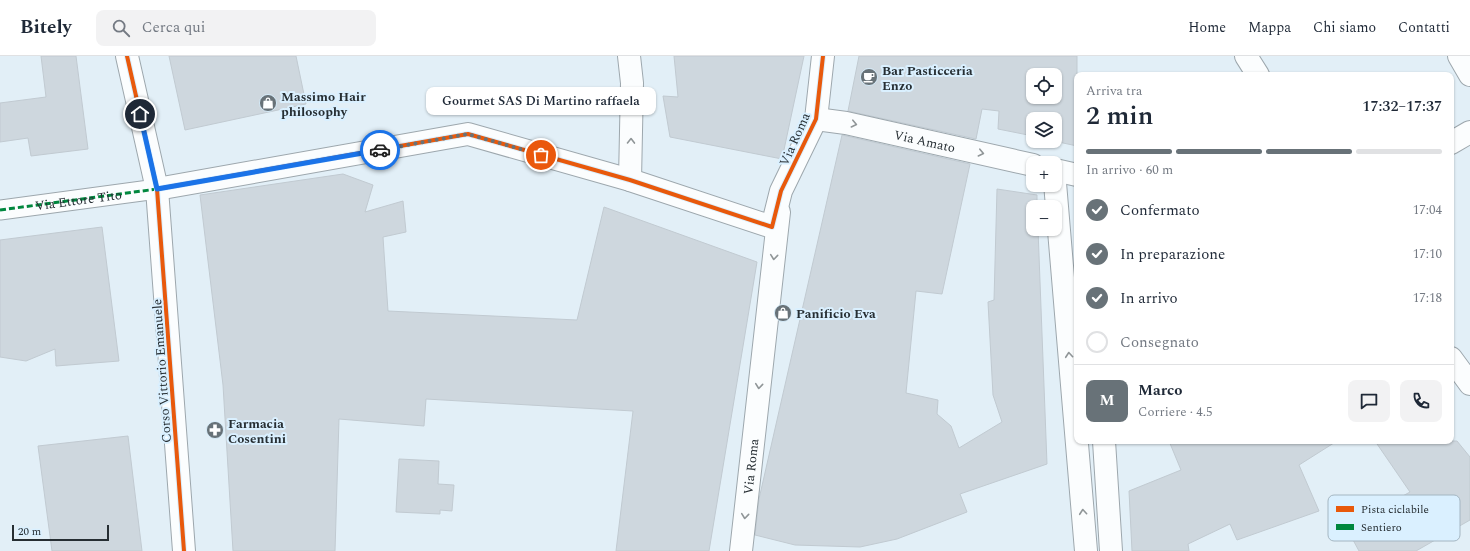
<!DOCTYPE html>
<html lang="it">
<meta charset="utf-8">
<style>
:root{--surface:#fff;--page:#f2f2f3;--text:#1f2937;--muted:#747a83;--line:#e0e1e3;--accent:#687278}
body{margin:0;font-family:Spectral,serif;background:var(--page);color:var(--text);height:100vh;display:flex;flex-direction:column;font-size:15px;white-space:nowrap}
*{box-sizing:border-box;margin:0}
p{font-size:13px;color:var(--muted)}
.icon{flex:none;width:22px;height:22px;fill:none;stroke:currentColor;stroke-width:2;stroke-linecap:round;stroke-linejoin:round}
.map{position:relative;flex:1;overflow:hidden}
.details{position:absolute;left:1074px;top:16px;width:380px;height:372px;display:flex;flex-direction:column;background:var(--surface);border-radius:8px;box-shadow:0 1px 3px #0004}
.details>*{flex:none}
.buttons{position:absolute;left:1026px;top:12px;display:grid;gap:8px}
.buttons a{display:grid;place-items:center;width:36px;height:36px;border-radius:8px;background:var(--surface);box-shadow:0 1px 3px #0004;font-size:20px}
.scale{position:absolute;left:12px;bottom:10px;width:97px;box-sizing:border-box;padding-left:4px;border:2px solid #262e33;border-top:0;font-size:11px;line-height:14px;white-space:nowrap;color:#262e33;-webkit-text-stroke:3px #daf0ff;paint-order:stroke}
.pin{position:absolute;display:grid;place-items:center;width:34px;height:34px;color:#fff;margin:-17px;border:2px solid #fff;border-radius:50%;box-shadow:0 1px 4px #0007}
.courier{position:absolute;display:grid;place-items:center;width:40px;height:40px;margin:-20px;border:3px solid #1a73e8;border-radius:50%;background:#fff;color:#222;box-shadow:0 1px 5px #0007}
.bubble{position:absolute;height:28px;border-radius:8px;background:var(--surface);box-shadow:0 1px 3px #0004;font-size:13px;font-weight:600;line-height:28px;text-align:center}
.summary em{font-style:normal;font-weight:600}
.summary div{display:flex;flex-direction:column-reverse}
.summary{display:flex;align-items:center;justify-content:space-between;height:68px;padding:0 12px}
h1{font-size:26px;font-weight:600;line-height:30px}
.bar{display:grid;grid-template-columns:repeat(4,1fr);gap:6px 4px;align-content:center;height:48px;padding:0 12px}
.bar i{height:5px;border-radius:3px;background:var(--line)}
.bar .selected{background:var(--accent)}
.bar p{grid-column:span 4}
.line{display:flex;align-items:center;gap:10px;padding:0 12px;border-top:1px solid var(--line)}
.line div{flex:1}
.round{display:grid;place-items:center;flex:none;width:42px;height:42px;border-radius:8px;background:var(--page)}
ol{padding:0 12px;list-style:none}
li{display:flex;align-items:center;gap:12px;height:44px}
li p{margin-inline-start:auto}
li .icon{padding:4px;border-radius:50%;background:var(--accent);color:#fff;stroke-width:4}
li:last-child{color:var(--muted)}
li i{width:22px;height:22px;border:2px solid var(--line);border-radius:50%}
header{display:flex;align-items:center;gap:24px;box-sizing:border-box;height:56px;padding:0 20px;background:var(--surface);border-bottom:1px solid var(--line)}
header strong{font-size:19px}
nav{display:flex;gap:22px;margin-inline-start:auto;font-size:14px}
.search{width:280px;height:36px;background:var(--page);display:flex;align-items:center;gap:10px;box-sizing:border-box;padding:0 14px;border-radius:8px;color:var(--muted);font-size:15px}
.map>svg:first-child{display:block}
.building{fill:#ced7de;stroke:#c1cad1;fill-rule:evenodd}
.lines{fill:none;stroke-linecap:round;stroke-linejoin:round}
.pedestrian-casing{stroke:#9da7ad;stroke-width:21}
.minor-casing{stroke:#9da7ad;stroke-width:24}
.tertiary-casing{stroke:#9da7ad;stroke-width:24}
.pedestrian{stroke:#fbfdfe;stroke-width:19}
.minor{stroke:#fbfdfe;stroke-width:22}
.tertiary{stroke:#fbfdfe;stroke-width:22}
.quiet{stroke:#00873e;stroke-width:3;stroke-dasharray:6 3;stroke-linecap:butt}
.cycleway-casing{stroke:#daf0ff;stroke-width:6}
.cycleway{stroke:#e8590c;stroke-width:4}
.oneway{stroke:#909698}
.done{stroke:#687278;stroke-width:4;stroke-dasharray:0 7.2}
.route{stroke:#1a73e8;stroke-width:5}
.labels{text-anchor:middle;stroke-width:4;stroke-linejoin:round;paint-order:stroke}
.poi-label{font-size:13px;font-weight:bold;fill:#262e33;stroke:#daf0ff;text-anchor:start}
.street-label{font-size:13px;fill:#262e33;stroke:#daf0ff}
.key{fill:#daf0ff;stroke:#a4b6c2;stroke-width:1}
.key-label{font-size:11px;fill:#262e33}
</style>
<header>
<strong>Bitely</strong>
<div class="search"><svg class="icon" aria-label="search" viewBox="0 0 24 24"><circle cx="10" cy="10" r="6"/><path d="M15 15l6 6"/></svg>Cerca qui</div>
<nav><a>Home</a><a>Mappa</a><a>Chi siamo</a><a>Contatti</a></nav>
</header>
<div class="map">
<svg width="1470" height="495" viewBox="0 0 1470 495">
<rect width="100%" height="100%" fill="#e2eff7"/>
<!-- building -->
<g class="building">
<polygon points="41,0 76,0 88,93 31,100 28,82 0,86 0,47 46,41"/>
<polygon points="169,0 296,0 306,48 185,74"/>
<polygon points="674,0 804,0 782,103 670,81 663,40 678,41"/>
<path d="M859 0H1077V90L1054 85H1055V63H1033V80L998 73 999 55 982 53 976 83 848 55ZM1033 19H1055V41H1033Z"/>
<polygon points="842,79 970,108 942,238 916,235 906,337 938,344 937,358 951,370 959,392 1002,366 993,339 988,246 994,244 997,133 1037,139 1037,151 1033,151 1033,173 1038,173 1047,408 960,438 967,456 897,483 860,491 795,489 755,479 759,443"/>
<polygon points="343,118 373,129 365,156 403,145 406,176 383,181 388,255 577,264 604,151 757,206 709,495 616,495 633,355 426,343 424,370 339,363 335,495 233,495 223,329 200,139"/>
<polygon points="102,171 119,305 56,310 55,293 26,305 0,301 0,184"/>
<polygon points="128,380 142,495 52,495 38,390"/>
<polygon points="1169,385 1337,385 1299,409 1319,455 1237,484 1230,468 1188,488 1189,495 1132,495 1129,435 1181,414"/>
<polygon points="1375,385 1457,385 1470,401 1470,464 1416,495 1359,495 1346,471 1410,436"/>
<polygon points="399,403 439,405 438,428 454,429 452,455 440,454 440,458 396,456"/>
</g>
<g class="lines">
<!-- pedestrian casing -->
<g class="pedestrian-casing">
<g id="pedestrian">
<path id="s1" d="M0 154 157 133"/>
</g>
</g>
<!-- minor casing -->
<g class="minor-casing">
<g id="minor">
<polyline points="629,0 632,27 630,124"/>
<polyline points="1459,0 1470,19"/>
<path id="s2" d="M816 63 846 67 1033 109"/>
<polyline points="1451,87 1470,76"/>
<polyline points="1055,114 1077,119"/>
<polyline points="1055,127 1086,495"/>
<polyline points="1104,385 1111,495"/>
</g>
</g>
<!-- tertiary casing -->
<g class="tertiary-casing">
<g id="tertiary">
<polyline points="127,0 157,133 184,495"/>
<polyline points="1246,0 1258,19"/>
<polyline points="157,133 468,78 630,124 772,171 781,135 816,63 823,0"/>
<polyline points="1451,302 1470,328"/>
<path id="s3" d="M741 495 779 156"/>
</g>
</g>
<!-- pedestrian -->
<use href="#pedestrian" class="pedestrian"/>
<!-- minor -->
<use href="#minor" class="minor"/>
<!-- tertiary -->
<use href="#tertiary" class="tertiary"/>
<!-- quiet -->
<polyline class="quiet" points="0,154 157,133"/>
<!-- cycleway casing -->
<g class="cycleway-casing">
<g id="cycleway">
<polyline points="127,0 157,133 184,495"/>
<polyline points="157,133 468,78 630,124 772,171 781,135 816,63 823,0"/>
</g>
</g>
<!-- cycleway -->
<use href="#cycleway" class="cycleway"/>
</g>
<!-- one-way arrows -->
<defs><path id="oneway-chevron" d="M-2-3.5L2.5 0L-2 3.5" fill="none" stroke-width="1.6" stroke-linecap="round" stroke-linejoin="round"/></defs>
<g class="oneway">
<use href="#oneway-chevron" transform="translate(854 68) rotate(13)"/>
<use href="#oneway-chevron" transform="translate(631 85) rotate(-89)"/>
<use href="#oneway-chevron" transform="translate(981 97) rotate(13)"/>
<use href="#oneway-chevron" transform="translate(774 201) rotate(96)"/>
<use href="#oneway-chevron" transform="translate(1069 299) rotate(-95)"/>
<use href="#oneway-chevron" transform="translate(759 330) rotate(96)"/>
<use href="#oneway-chevron" transform="translate(1083 456) rotate(-95)"/>
<use href="#oneway-chevron" transform="translate(745 460) rotate(96)"/>
</g>
<g class="lines">
<!-- done -->
<polyline class="done" points="380,94 468,78 541,99"/>
<!-- route -->
<polyline class="route" points="140,58 157,133 380,94"/>
</g>
<!-- icons -->
<defs>
<g id="cafe-disc" transform="scale(0.9)"><circle r="9.5" fill="#687278" stroke="#daf0ff"/><path d="M-5.5-4.5H6V0H3Q3 3.5 0 3.5H-2.5Q-5.5 3.5-5.5 0ZM3-3.2v2h1.7v-2ZM-6 4.5H4V6H-6Z" fill="#fff"/></g>
<g id="shop-disc" transform="scale(0.9)"><circle r="9.5" fill="#687278" stroke="#daf0ff"/><path d="M-5-2.5h2.3a2.7 3.5 0 0 1 5.4 0H5L5.5 6h-11ZM-1.5-2.5h3a1.5 2.3 0 0 0-3 0Z" fill="#fff"/></g>
<g id="pharmacy-disc" transform="scale(0.9)"><circle r="9.5" fill="#687278" stroke="#daf0ff"/><path d="M-2-6h4v4h4v4h-4v4h-4v-4h-4v-4h4Z" fill="#fff"/></g>
</defs>
<g fill-rule="evenodd">
<use href="#cafe-disc" x="869" y="21"/>
<use href="#shop-disc" x="268" y="47"/>
<use href="#shop-disc" x="783" y="257"/>
<use href="#pharmacy-disc" x="215" y="374"/>
</g>
<g class="labels">
<!-- poi labels -->
<g class="poi-label">
<text x="882" y="19">Bar Pasticceria<tspan x="882" dy="15">Enzo</tspan></text>
<text x="281" y="45">Massimo Hair<tspan x="281" dy="15">philosophy</tspan></text>
<text x="796" y="262">Panificio Eva</text>
<text x="228" y="372">Farmacia<tspan x="228" dy="15">Cosentini</tspan></text>
</g>
<!-- street labels -->
<g class="street-label">
<text transform="translate(794 83) rotate(-66)" y="5">Via Roma</text>
<text dy="5" stroke="none"><textPath href="#s2" startOffset="111">Via Amato</textPath></text>
<text dy="5" stroke="none"><textPath href="#s1" startOffset="79">Via Ettore Tito</textPath></text>
<text transform="translate(161 315) rotate(-94)" y="5">Corso Vittorio Emanuele</text>
<text dy="5" stroke="none"><textPath href="#s3" startOffset="85">Via Roma</textPath></text>
</g>
</g>
<!-- legend -->
<rect x="1328" y="439" width="132" height="46" rx="6" class="key"/>
<rect x="1336" y="450" width="18" height="6" fill="#e8590c"/>
<rect x="1336" y="468" width="18" height="6" fill="#00873e"/>
<g class="key-label">
<text x="1361" y="457">Pista ciclabile</text>
<text x="1361" y="475">Sentiero</text>
</g>
</svg>
<div class="buttons">
<a><svg class="icon" aria-label="locate" viewBox="0 0 24 24"><circle cx="12" cy="12" r="6"/><path d="M12 2v4M12 18v4M2 12h4M18 12h4"/></svg></a>
<a><svg class="icon" aria-label="layers" viewBox="0 0 24 24"><path d="M12 4l9 5-9 5-9-5zM3 14l9 5 9-5"/></svg></a>
<a>+</a>
<a>−</a>
</div>
<div class="scale">20 m</div>
<div class="pin" style="left:541px;top:99px;background:#ea580c"><svg class="icon" aria-label="bag" viewBox="0 0 24 24"><path d="M5 8h14l-1 12H6zM9 8a3 3 0 0 1 6 0"/></svg></div>
<div class="pin" style="left:140px;top:58px;background:#1f2937"><svg class="icon" aria-label="home" viewBox="0 0 24 24"><path d="M3 11l9-7 9 7M6 9v11h12V9"/></svg></div>
<div class="courier" style="left:380px;top:94px"><svg class="icon" aria-label="car" viewBox="0 0 24 24"><path d="M5 17H2v-5l4-1 3-4h7l3 4 3 1v5h-3M9 17h6M6 11h13"/><circle cx="7" cy="17" r="2"/><circle cx="17" cy="17" r="2"/></svg></div>
<div class="bubble" style="left:426px;top:31px;width:230px">Gourmet SAS Di Martino raffaela</div>
<section class="details">
<div class="summary"><div><h1>2 min</h1><p>Arriva tra</p></div><em>17:32–17:37</em></div>
<div class="bar"><i class="selected"></i><i class="selected"></i><i class="selected"></i><i></i><p>In arrivo · 60 m</p></div>
<ol>
<li><svg class="icon" aria-label="check" viewBox="0 0 24 24"><path d="M5 12l5 5 9-10"/></svg>Confermato<p>17:04</p></li>
<li><svg class="icon" aria-label="check" viewBox="0 0 24 24"><path d="M5 12l5 5 9-10"/></svg>In preparazione<p>17:10</p></li>
<li><svg class="icon" aria-label="check" viewBox="0 0 24 24"><path d="M5 12l5 5 9-10"/></svg>In arrivo<p>17:18</p></li>
<li><i></i>Consegnato</li>
</ol>
<div class="line" style="height:72px"><b class="round" style="background:var(--accent);color:#fff">M</b><div><b>Marco</b><p>Corriere · 4.5</p></div><a class="round"><svg class="icon" aria-label="chat" viewBox="0 0 24 24"><path d="M4 5h16v11H9l-5 4z"/></svg></a><a class="round"><svg class="icon" aria-label="phone" viewBox="0 0 24 24"><path d="M5 4h4l2 5-3 2q2 4 5 5l2-3 5 2v4C11 20 4 13 5 4z"/></svg></a></div>
</section>
</div>
